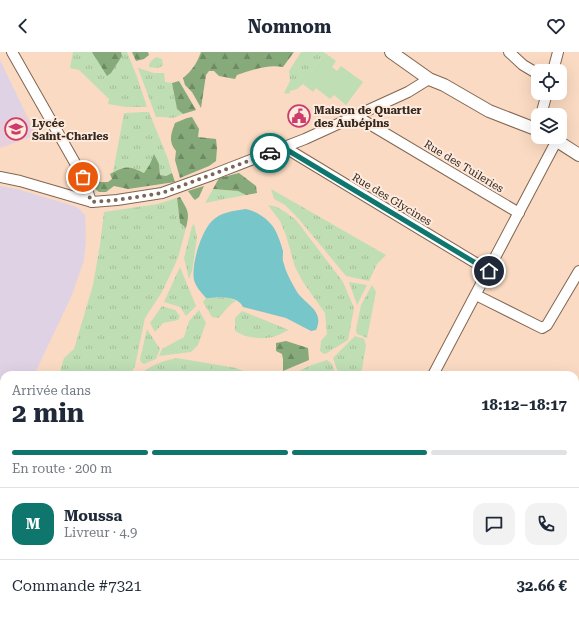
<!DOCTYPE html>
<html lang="fr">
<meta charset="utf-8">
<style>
:root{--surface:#fff;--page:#f2f2f3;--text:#1f2937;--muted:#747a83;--line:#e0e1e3;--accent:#0f766e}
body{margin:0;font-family:"Roboto Serif",serif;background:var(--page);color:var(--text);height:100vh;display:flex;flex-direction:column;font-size:15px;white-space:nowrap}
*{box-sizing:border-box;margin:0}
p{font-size:13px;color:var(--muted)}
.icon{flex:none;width:22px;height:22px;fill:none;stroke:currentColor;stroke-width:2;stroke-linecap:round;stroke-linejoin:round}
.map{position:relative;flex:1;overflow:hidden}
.sheet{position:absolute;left:0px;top:319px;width:579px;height:248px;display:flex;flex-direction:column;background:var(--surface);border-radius:12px 12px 0 0;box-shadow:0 4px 16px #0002}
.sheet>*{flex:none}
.buttons{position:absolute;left:531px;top:12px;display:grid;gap:8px}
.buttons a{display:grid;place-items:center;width:36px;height:36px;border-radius:8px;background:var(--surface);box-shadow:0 4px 16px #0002;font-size:20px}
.pin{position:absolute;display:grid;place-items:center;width:34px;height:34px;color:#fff;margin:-17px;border:2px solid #fff;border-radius:50%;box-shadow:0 1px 4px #0007}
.courier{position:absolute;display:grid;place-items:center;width:40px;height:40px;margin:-20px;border:3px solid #0f766e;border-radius:50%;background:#fff;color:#222;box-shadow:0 1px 5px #0007}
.overview em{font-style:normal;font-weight:700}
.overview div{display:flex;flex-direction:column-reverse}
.overview{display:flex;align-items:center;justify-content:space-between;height:68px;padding:0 12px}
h1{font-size:26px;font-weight:700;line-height:30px}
.bar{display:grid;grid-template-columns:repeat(4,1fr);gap:6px 4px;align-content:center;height:48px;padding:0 12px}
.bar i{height:5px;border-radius:3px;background:var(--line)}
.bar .selected{background:var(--accent)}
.bar p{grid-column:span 4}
.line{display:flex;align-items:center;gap:10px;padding:0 12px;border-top:1px solid var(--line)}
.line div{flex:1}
.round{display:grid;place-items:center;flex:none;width:42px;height:42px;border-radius:12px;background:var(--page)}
header{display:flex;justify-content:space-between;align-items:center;height:52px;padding:0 12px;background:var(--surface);font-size:18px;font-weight:700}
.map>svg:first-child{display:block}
.industrial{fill:#dfd2e5}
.education{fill:#e7d0dc}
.grass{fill:url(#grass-tufts)}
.forest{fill:url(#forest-firs)}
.pitch{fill:#bfdeb4}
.water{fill:#76c6ca}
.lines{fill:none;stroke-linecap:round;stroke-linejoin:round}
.minor-casing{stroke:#826651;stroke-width:12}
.tertiary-casing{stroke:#826651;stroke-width:14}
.primary-casing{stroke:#fff;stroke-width:18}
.minor{stroke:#fff;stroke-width:10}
.tertiary{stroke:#fff;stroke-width:12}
.primary{stroke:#f1b379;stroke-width:16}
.done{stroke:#7a6759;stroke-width:4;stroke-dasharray:0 7.2}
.route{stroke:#0f766e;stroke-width:5}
.labels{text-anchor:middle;stroke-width:4;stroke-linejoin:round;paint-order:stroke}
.poi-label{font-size:11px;font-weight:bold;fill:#352920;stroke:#feeadc;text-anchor:start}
.street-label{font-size:11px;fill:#352920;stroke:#feeadc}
</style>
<header><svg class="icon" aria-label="back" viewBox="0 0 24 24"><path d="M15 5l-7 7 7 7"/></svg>Nomnom<svg class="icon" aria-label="heart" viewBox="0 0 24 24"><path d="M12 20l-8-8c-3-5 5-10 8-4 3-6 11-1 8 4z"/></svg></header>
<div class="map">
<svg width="579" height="567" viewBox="0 0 579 567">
<defs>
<pattern id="grass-tufts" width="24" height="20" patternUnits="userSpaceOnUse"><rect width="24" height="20" fill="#bfdeb4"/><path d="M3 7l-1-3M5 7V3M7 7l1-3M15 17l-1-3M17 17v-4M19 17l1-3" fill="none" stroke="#a5be9a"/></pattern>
<pattern id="forest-firs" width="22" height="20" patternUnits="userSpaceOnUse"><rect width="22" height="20" fill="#86aa7a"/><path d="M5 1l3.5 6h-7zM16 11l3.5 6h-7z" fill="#6e8a64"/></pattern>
</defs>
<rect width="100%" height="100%" fill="#fadac2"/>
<!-- industrial -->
<g class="industrial">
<polygon points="0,8 25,60 0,71"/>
<polygon points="0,134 17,137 77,155 85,163 86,188 84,208 72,243 34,323 4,323 4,373 0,384"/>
</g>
<!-- education -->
<g class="education">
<polygon points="25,60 36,83 0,96 0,70 1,70"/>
<polygon points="4,559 4,563 120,563 119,567 0,567 0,562"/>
</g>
<!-- grass -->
<g class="grass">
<polygon points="73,0 127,0 137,25 147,55 126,55 108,52 109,47 79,18 70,16"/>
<polygon points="301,0 323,0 325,1 303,32 297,37 290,39 289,42 284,41 290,29 289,19"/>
<path d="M156 5 162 7 163 13C159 17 154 16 149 15 149 10 152 8 156 5Z"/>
<polygon points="138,16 154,21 164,21 165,30 172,31 177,57 183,62 173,66 164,65 156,65"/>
<path d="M144 60H149L168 107 172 121 166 124 160 123 159 112H150L144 121C130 114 127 114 113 120L124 61Z"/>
<polygon points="213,137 238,139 246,143 205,151"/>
<polygon points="271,137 386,203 377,212 369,229 346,224 298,166 285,153 274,147"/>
<polygon points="177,146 180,171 186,176 178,206 162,240 145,266 135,314 130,323 59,323 64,306 74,297 93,233 100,193 104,160 158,152"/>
<polygon points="268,153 277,155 285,160 296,168 343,230 354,256 348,288 327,301 324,302 320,299 321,289 327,282 325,261 303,230 295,215 286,183 280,169"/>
<polygon points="194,172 197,185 192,219 189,227 184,206 192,174"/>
<polygon points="180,215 196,254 186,264 180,255 164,250"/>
<polygon points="349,230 367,233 357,253"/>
<polygon points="372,233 376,240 367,286 357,282 356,278 361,253"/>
<path d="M227 245 236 249C228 253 225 260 218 266L212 265 203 250 206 246H218Z"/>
<polygon points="162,254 175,258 180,264 178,268 163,271 155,280 150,271"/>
<polygon points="199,258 206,271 198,293 191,300 159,304 162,297 184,285 189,269"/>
<path d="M242 259 289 278C284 280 278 284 272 285 260 288 245 285 235 279V266Z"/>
<polygon points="147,277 160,297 156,307 144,312 141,310 140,307"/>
<polygon points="355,284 364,287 366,293 361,323 339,323 333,306"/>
<path d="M177 306 236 316 254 323H139C151 313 162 309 177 306Z"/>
<polygon points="327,308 332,312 336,323 311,322 311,323 291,323 309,314"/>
<polygon points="138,563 163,563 163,567 137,567"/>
</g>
<!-- forest -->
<g class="forest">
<polygon points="92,0 121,0 122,4 111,21 107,24"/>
<polygon points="132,0 148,0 149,3 144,7 136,9"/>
<path d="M201 0H294L283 15C268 12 252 18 237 23L235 27 219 24 214 19H209L206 23 201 56 192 40 185 33 183 26C192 19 197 11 201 0Z"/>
<polygon points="179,29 196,58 183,62 177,57 172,31"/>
<path d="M192 65 199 77 198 85 216 87 217 96 216 109 209 114 180 126 175 108 176 99C168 89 171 82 175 71L187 66Z"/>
<path d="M154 102 159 112 160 123 166 124 172 121 175 130 128 137 114 134 106 140H99L93 135 97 130H108L112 127 110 122C125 114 128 113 144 121L150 112Z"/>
<polygon points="239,121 256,134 257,141 246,143 238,139 213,137 219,126"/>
<polygon points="204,134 199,145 195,148 193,146 188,139"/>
<path d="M180 145C188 159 190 160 186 176L180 171 177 146Z"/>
<polygon points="286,289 308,296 309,308 283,319 283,307 282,302 276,299 276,291"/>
</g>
<!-- pitch -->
<g class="pitch">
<polygon points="325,1 336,9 332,15 337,19 341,14 363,30 346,53 334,43 330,47 316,36 313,40 303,32"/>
<polygon points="187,310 211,313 209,323 185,323"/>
<rect x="575" y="463" width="4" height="37"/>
<polygon points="60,563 98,563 96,567 71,567"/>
</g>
<!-- water -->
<path class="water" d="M246 157C258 160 267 166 274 176 278 183 281 192 283 199 283 203 282 208 284 212 286 221 292 231 297 240 306 253 325 259 316 278L311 279 286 266 243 255C237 242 217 246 206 246 201 240 196 235 194 228 191 213 201 180 212 169 221 160 233 159 246 157Z"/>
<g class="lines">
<!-- minor casing -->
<g class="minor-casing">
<g id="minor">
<path d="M12 0 83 125C87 133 87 142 92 150"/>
<polyline points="509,0 523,13 538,22"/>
<polyline points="553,19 558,0"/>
<polyline points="541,63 547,41"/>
<polyline points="356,64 519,161"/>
<polyline points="284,95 489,219"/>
<polyline points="0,125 20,129 92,150 117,148 162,141 212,123 305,87 408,40 429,27"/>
<polyline points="476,243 542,276 547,273 579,219"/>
<polyline points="433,323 557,88"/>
<polyline points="304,567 306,563"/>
</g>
</g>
<!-- tertiary casing -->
<g class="tertiary-casing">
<g id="tertiary">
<polyline points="391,0 429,27 444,33 489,59 538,78"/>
<polyline points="551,85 579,103"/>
</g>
</g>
<!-- primary casing -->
<g class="primary-casing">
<g id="primary">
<polyline points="575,547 579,547"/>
<polyline points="575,558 579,558"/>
<polyline points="424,567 435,563"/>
<polyline points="461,567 506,563"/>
</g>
</g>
<!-- minor -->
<use href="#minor" class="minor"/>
<!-- tertiary -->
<use href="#tertiary" class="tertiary"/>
<!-- primary -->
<use href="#primary" class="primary"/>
</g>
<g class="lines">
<!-- done -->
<path class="done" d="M83 125C87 133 87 142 92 150L117 148 162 141 270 101"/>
<!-- route -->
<polyline class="route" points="270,101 284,96 489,219"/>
</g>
<!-- icons -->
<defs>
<g id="civic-ring" transform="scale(1.15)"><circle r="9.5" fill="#feeadc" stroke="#cb3d6c" stroke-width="1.5"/><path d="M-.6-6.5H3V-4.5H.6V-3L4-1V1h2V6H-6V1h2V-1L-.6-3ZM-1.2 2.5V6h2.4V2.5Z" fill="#cb3d6c"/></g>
<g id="school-ring" transform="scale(1.15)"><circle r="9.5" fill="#feeadc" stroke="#cb3d6c" stroke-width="1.5"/><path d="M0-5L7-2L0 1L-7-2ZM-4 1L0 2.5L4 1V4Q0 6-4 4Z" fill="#cb3d6c"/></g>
</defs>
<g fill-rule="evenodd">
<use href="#civic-ring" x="299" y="64"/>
<use href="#school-ring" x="16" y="77"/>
</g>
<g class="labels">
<!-- poi labels -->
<g class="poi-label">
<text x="314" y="62">Maison de Quartier<tspan x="314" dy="13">des Aubépins</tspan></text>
<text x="32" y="75">Lycée<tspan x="32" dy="13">Saint-Charles</tspan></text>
</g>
<!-- street labels -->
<g class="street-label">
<text transform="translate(464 114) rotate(31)" y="4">Rue des Tuileries</text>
<text transform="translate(392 147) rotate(31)" y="4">Rue des Glycines</text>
</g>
</g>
</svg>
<div class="buttons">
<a><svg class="icon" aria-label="locate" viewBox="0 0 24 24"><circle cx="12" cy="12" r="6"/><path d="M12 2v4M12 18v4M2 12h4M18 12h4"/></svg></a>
<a><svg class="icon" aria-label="layers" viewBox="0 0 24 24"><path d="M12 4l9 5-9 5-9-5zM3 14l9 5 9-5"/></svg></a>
</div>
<div class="pin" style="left:83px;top:125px;background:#ea580c"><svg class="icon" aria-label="bag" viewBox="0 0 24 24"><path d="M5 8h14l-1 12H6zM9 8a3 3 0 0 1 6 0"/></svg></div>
<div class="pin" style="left:489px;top:219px;background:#1f2937"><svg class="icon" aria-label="home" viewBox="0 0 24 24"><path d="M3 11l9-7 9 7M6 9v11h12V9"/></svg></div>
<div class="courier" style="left:270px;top:101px"><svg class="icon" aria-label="car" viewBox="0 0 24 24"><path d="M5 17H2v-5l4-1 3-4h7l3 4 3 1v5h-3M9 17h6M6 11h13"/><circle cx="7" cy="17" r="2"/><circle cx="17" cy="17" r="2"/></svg></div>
<section class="sheet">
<div class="overview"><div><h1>2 min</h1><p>Arrivée dans</p></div><em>18:12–18:17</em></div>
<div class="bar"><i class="selected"></i><i class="selected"></i><i class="selected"></i><i></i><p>En route · 200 m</p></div>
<div class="line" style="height:72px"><b class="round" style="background:var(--accent);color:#fff">M</b><div><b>Moussa</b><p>Livreur · 4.9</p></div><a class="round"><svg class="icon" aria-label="chat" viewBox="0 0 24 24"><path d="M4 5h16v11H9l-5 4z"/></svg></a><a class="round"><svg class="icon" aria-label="phone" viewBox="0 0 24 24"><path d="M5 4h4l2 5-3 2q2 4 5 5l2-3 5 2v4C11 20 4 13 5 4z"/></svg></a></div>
<div class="line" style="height:52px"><div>Commande #7321</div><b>32.66 €</b></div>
</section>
</div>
